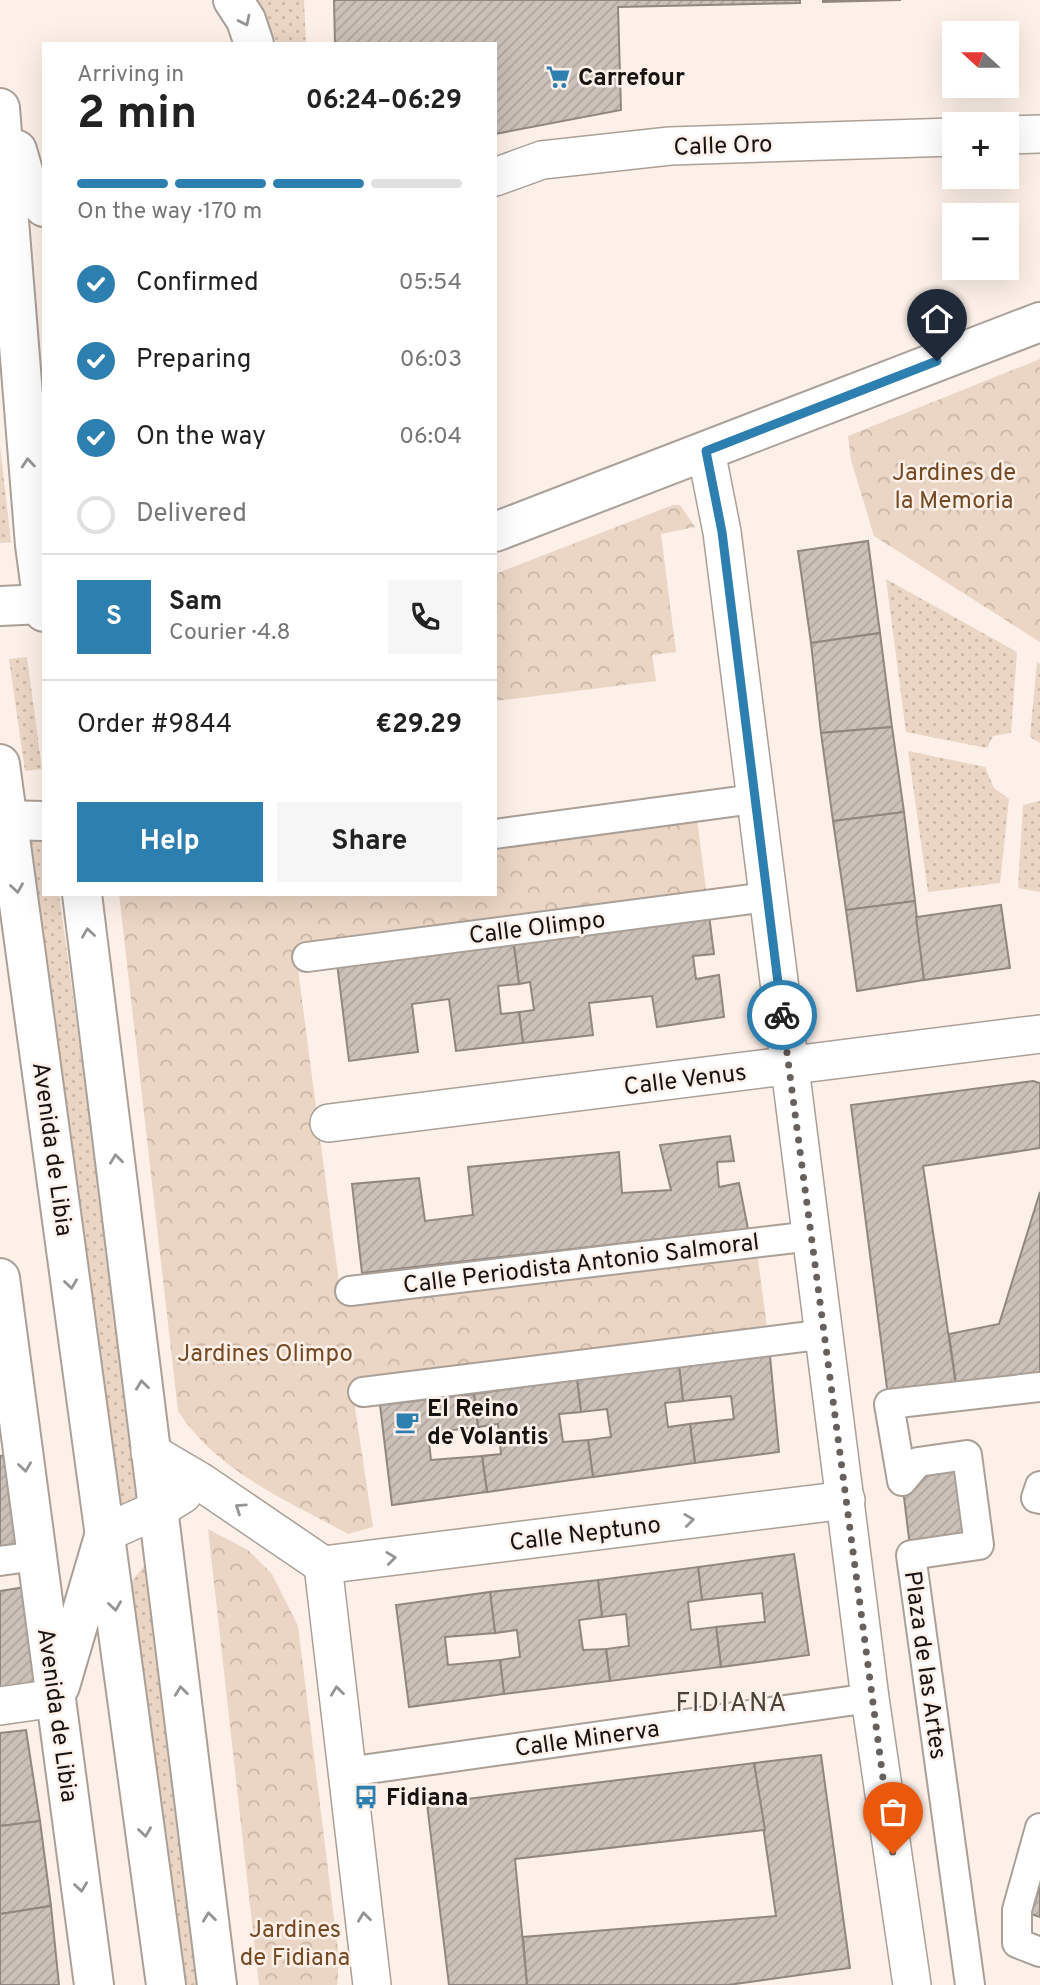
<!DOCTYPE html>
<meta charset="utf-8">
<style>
:root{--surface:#fff;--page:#f6f6f6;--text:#222;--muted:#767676;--line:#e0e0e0;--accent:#2d7fb0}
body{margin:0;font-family:Overpass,sans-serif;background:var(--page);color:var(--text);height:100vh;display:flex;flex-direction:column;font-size:26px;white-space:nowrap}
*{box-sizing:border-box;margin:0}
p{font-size:23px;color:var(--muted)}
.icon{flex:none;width:38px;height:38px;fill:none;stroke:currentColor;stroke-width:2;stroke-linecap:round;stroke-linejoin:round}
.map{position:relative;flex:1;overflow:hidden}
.drawer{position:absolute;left:42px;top:42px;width:455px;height:854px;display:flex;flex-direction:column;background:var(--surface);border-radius:0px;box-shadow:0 7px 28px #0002}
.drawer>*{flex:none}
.needle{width:46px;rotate:291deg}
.buttons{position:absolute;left:942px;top:21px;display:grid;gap:14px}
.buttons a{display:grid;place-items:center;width:77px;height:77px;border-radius:0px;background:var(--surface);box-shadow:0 7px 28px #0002;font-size:35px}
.pin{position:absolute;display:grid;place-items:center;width:60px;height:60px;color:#fff;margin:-72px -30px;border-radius:50% 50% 50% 0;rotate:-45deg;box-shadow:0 0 7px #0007}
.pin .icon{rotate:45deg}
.courier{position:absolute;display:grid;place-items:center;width:70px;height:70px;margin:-35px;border:5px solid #2d7fb0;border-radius:50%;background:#fff;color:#222;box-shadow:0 2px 9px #0007}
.summary em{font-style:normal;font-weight:700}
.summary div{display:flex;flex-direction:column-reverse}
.summary{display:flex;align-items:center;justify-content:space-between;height:119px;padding:0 35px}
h1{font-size:46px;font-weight:700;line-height:52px}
.bar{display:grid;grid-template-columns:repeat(4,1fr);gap:10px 7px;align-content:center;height:84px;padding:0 35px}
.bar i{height:9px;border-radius:5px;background:var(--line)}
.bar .active{background:var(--accent)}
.bar p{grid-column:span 4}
.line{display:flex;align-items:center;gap:18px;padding:0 35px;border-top:2px solid var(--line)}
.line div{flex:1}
.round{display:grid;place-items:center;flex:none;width:74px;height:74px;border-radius:0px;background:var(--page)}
ol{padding:0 35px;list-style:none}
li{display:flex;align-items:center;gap:21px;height:77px}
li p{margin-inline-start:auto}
li .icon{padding:7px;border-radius:50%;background:var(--accent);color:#fff;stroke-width:4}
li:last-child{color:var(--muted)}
li i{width:38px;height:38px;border:4px solid var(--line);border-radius:50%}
.primary-button{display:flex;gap:14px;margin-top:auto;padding:14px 35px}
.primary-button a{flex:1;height:80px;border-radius:0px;background:var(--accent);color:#fff;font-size:28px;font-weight:700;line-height:80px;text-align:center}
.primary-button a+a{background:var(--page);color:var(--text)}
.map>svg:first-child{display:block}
.grass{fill:url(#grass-dots)}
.park{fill:url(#park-crowns)}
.building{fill:url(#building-hatch);stroke:#928780;stroke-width:2}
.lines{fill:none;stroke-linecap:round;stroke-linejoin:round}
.pedestrian-casing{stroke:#aaa098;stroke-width:32}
.minor-casing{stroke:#aaa098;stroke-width:40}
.tertiary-casing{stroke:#aaa098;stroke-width:42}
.secondary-casing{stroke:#aaa098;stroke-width:42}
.primary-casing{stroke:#aaa098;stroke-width:42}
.pedestrian{stroke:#fff;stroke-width:28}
.minor{stroke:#fff;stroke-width:37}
.tertiary{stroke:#fff;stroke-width:38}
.secondary{stroke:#fff;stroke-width:38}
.primary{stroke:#fff;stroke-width:38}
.oneway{stroke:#979593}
.done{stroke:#67605c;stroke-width:7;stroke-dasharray:0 12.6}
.route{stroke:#2d7fb0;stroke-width:9}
.labels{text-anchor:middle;stroke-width:5;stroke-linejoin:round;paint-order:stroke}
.poi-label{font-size:24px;font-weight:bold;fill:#171310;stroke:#fcf0e8;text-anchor:start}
.street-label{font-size:24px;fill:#171310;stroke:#fcf0e8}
.park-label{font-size:24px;fill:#744a25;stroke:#fcf0e8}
.neighbourhood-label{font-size:26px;letter-spacing:2px;fill:#4a413a;stroke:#fcf0e8}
</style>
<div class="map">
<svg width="1040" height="1985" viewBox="0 0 1040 1985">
<defs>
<pattern id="grass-dots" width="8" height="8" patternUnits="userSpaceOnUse" patternTransform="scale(1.75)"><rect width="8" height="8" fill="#ebd5c4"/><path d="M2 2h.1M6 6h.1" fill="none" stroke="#c9b6a7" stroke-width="1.8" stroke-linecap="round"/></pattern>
<pattern id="park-crowns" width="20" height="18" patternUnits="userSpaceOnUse" patternTransform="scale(1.75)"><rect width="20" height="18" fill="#ebd5c4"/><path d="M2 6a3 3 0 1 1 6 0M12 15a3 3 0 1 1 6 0" fill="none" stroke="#c9b6a7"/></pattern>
<pattern id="building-hatch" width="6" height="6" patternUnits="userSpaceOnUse" patternTransform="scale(1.75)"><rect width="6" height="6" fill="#cbc1b9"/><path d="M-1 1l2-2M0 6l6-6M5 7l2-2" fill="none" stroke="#aea59e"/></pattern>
</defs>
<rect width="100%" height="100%" fill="#fcf0e8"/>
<!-- grass -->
<g class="grass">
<polygon points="257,0 304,0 306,44 277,44"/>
<polygon points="0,446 11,542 0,543"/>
<polygon points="886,579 1017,652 1011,733 993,736 987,748 906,732"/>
<polygon points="27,657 42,769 25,771 9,659"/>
<polygon points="1037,662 1040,664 1040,743 1030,737"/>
<polygon points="908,751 985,767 994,788 1009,799 1000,883 928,892"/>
<polygon points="1040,801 1040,892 1018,888 1023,805"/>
<polygon points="31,840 44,842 44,894 59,894 143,1509 120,1515"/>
<polygon points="147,1562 201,1985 179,1985 128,1586"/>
</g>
<!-- park -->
<g class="park">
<polygon points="1040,359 1040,642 874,536 851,460 848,436"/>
<polygon points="673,505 680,505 695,527 661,534 676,652 652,655 656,681 495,701 495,574"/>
<path d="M697 819 707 897 295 947 341 1298 756 1244 767 1328 352 1388 373 1527 348 1534C287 1500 217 1472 178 1411L119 894H495V843Z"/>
<polygon points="208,1529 248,1550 272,1574 298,1626 339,1959 337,1985 259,1985"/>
</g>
<!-- building -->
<g class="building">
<polygon points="334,0 800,0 800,3 618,7 621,110 495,134 495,44 335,44"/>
<polygon points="823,0 901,0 823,2"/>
<polygon points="868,541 880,633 811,643 798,551"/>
<polygon points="880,633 892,727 821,733 811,643"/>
<polygon points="892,727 904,812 833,821 821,733"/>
<polygon points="904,812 915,901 846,910 833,821"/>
<polygon points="915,901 924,980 857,991 846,910"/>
<polygon points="1001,905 1010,968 924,980 916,917"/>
<polygon points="709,915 714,954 693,956 696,979 719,975 724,1017 657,1027 652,996 589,1003 593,1035 523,1043 519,1012 534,1010 530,982 519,984 513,939"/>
<polygon points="513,939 519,984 498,986 501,1014 519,1012 523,1043 456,1051 449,999 412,1004 418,1052 349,1061 337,963"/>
<polygon points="1033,1081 1040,1083 1040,1148 923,1166 958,1398 889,1404 851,1105"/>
<polygon points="730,1136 734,1161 717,1162 719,1187 739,1183 748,1229 362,1273 352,1184 419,1178 425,1221 473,1215 468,1167 619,1152 622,1193 671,1190 660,1145"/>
<polygon points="1040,1192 1040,1381 958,1398 949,1334 999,1324"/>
<polygon points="770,1356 779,1452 695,1463 690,1424 734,1419 731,1396 683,1401 679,1366"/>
<polygon points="679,1366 683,1401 665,1403 668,1427 690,1424 695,1463 593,1477 588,1440 611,1437 607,1409 581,1412 577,1379"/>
<polygon points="577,1379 581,1412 559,1414 563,1442 588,1440 593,1477 487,1492 482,1456 501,1454 498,1424 478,1427 474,1394"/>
<polygon points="474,1394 478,1427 428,1433 431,1460 482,1456 487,1492 392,1505 380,1405"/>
<polygon points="9,1454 23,1547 0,1550 0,1456"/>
<polygon points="967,1455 979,1545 911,1555 902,1481"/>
<polygon points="794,1554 809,1655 721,1667 716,1627 765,1622 762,1593 702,1600 698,1567"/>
<polygon points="698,1567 702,1600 688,1602 691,1630 716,1627 721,1667 610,1681 606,1649 629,1646 626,1614 602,1617 598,1580"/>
<polygon points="598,1580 602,1617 579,1620 583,1650 606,1649 610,1681 504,1694 500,1660 520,1657 517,1630 495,1633 490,1592"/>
<polygon points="26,1587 40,1687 0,1691 0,1591"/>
<polygon points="490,1592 495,1633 445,1637 448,1665 500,1660 504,1694 409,1707 396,1605"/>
<polygon points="26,1730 40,1821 0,1826 0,1733"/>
<polygon points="821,1755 850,1968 728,1985 527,1985 523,1937 776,1916 754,1763"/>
<polygon points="754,1763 765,1830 515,1859 527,1985 449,1985 427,1804"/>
<polygon points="40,1821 51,1906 0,1914 0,1826"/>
<polygon points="1040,1886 1040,1917 1031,1914"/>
<polygon points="51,1906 59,1985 0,1985 0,1914"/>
</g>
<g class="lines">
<!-- pedestrian casing -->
<g class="pedestrian-casing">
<g id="pedestrian">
<polyline points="495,834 754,799"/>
<polyline points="307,957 767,897"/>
<polyline points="350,1291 812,1236"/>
<polyline points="363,1392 826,1334"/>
<polyline points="1040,1486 1036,1498 1040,1499"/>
<polyline points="0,1561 37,1556"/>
<polyline points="347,1772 870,1698"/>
<polyline points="1040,1828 1017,1910 1017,1943 1040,1952"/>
<polyline points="970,1985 911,1555 979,1545 967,1455 918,1462 902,1481 889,1404 1040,1387"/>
</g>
</g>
<!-- minor casing -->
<g class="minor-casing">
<g id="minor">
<polyline points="1006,135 1040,134"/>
<polyline points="495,177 542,160 670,146 954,137"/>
<polyline points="706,451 722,532 870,1698 912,1985"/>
<polyline points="329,1123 1040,1034"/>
<polyline points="150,1452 201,1482 323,1565 372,1985"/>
<polyline points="105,1533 159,1509 183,1494"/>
<polyline points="323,1565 846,1500"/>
<polyline points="0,1706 56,1698"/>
</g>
</g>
<!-- tertiary casing -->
<g class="tertiary-casing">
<g id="tertiary">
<polyline points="0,1278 94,1985"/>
<polyline points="60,1686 105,1533"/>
</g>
</g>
<!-- secondary casing -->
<g class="secondary-casing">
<g id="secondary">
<polyline points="495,532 1040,322"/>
<polyline points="0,606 44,604"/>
<polyline points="0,820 44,821"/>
</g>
</g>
<!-- primary casing -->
<g class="primary-casing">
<g id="primary">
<polyline points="233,0 246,20 254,44"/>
<polyline points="0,108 35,545 44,612"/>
<polyline points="17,150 29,192 44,207"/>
<polyline points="0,764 166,1985"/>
<polyline points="82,894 217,1985"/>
</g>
</g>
<!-- pedestrian -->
<use href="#pedestrian" class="pedestrian"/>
<!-- minor -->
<use href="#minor" class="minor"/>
<!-- tertiary -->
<use href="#tertiary" class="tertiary"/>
<!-- secondary -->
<use href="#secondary" class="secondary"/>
<!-- primary -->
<use href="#primary" class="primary"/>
</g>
<!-- one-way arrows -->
<defs><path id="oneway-chevron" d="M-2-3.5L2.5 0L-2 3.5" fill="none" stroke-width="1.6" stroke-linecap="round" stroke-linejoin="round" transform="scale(1.75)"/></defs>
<g class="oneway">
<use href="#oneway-chevron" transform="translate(245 21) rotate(64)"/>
<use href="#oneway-chevron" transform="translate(28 463) rotate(-95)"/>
<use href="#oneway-chevron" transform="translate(17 888) rotate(82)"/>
<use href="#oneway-chevron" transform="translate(88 933) rotate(-98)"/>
<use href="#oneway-chevron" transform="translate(116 1159) rotate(-97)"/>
<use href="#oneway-chevron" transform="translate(71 1284) rotate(82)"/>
<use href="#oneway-chevron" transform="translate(142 1385) rotate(-97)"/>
<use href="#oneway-chevron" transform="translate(25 1467) rotate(82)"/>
<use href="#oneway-chevron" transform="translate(240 1508) rotate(-146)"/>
<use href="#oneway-chevron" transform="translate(689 1520) rotate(-7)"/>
<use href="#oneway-chevron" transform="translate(391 1558) rotate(-7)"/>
<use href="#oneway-chevron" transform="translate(115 1606) rotate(82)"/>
<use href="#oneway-chevron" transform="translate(181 1691) rotate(-97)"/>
<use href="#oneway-chevron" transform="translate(337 1691) rotate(-97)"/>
<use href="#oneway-chevron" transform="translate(145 1832) rotate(82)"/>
<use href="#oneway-chevron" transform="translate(81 1887) rotate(82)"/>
<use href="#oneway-chevron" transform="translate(209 1917) rotate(-97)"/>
<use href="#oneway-chevron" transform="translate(364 1917) rotate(-97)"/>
</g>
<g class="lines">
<!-- done -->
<polyline class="done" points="782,1015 893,1854"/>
<!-- route -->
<polyline class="route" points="782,1015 722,532 706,451 937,361"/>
</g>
<!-- icons -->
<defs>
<g id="supermarket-bare" transform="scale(1.89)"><path d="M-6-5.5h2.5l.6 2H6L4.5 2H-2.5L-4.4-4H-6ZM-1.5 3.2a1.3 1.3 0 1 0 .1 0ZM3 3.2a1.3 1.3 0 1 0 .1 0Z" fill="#2d7fb0" stroke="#fcf0e8" stroke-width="2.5" paint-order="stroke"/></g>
<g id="cafe-bare" transform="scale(1.89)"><path d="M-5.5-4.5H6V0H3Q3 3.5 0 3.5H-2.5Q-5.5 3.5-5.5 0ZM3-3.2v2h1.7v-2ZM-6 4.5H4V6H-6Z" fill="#2d7fb0" stroke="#fcf0e8" stroke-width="2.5" paint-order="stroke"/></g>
<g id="bus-bare" transform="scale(1.89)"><path d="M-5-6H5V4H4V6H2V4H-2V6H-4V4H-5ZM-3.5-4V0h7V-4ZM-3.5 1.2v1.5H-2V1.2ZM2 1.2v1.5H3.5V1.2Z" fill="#2d7fb0" stroke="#fcf0e8" stroke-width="2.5" paint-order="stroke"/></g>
</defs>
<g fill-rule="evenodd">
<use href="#supermarket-bare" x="558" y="77"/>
<use href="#cafe-bare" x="407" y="1422"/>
<use href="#bus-bare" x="366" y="1797"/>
</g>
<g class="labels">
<!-- poi labels -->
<g class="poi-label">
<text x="578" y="85">Carrefour</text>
<text x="427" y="1416">El Reino<tspan x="427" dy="28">de Volantis</tspan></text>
<text x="386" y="1805">Fidiana</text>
</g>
<!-- street labels -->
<g class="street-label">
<text transform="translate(723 145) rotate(-2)" y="8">Calle Oro</text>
<text transform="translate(537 927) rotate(-7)" y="8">Calle Olimpo</text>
<text transform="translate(685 1079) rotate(-7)" y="8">Calle Venus</text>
<text transform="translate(53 1149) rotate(82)" y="8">Avenida de Libia</text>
<text transform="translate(581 1263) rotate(-7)" y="8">Calle Periodista Antonio Salmoral</text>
<text transform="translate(585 1533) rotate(-7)" y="8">Calle Neptuno</text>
<text transform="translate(926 1665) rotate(82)" y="8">Plaza de las Artes</text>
<text transform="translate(58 1715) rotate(82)" y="8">Avenida de Libia</text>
<text transform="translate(587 1738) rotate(-8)" y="8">Calle Minerva</text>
</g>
<!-- park labels -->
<g class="park-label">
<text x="954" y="480">Jardines de<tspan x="954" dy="28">la Memoria</tspan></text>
<text x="265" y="1361">Jardines Olimpo</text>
<text x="295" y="1937">Jardines<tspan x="295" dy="28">de Fidiana</tspan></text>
</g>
<!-- neighbourhood labels -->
<g class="neighbourhood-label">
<text x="732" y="1711">FIDIANA</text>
</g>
</g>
</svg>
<div class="buttons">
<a><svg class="needle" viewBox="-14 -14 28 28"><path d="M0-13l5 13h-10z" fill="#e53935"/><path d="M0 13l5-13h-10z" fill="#767676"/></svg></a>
<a>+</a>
<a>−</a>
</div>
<div class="pin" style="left:893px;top:1854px;background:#ea580c"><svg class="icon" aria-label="bag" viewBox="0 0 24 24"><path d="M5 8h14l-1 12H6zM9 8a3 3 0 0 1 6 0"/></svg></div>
<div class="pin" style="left:937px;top:361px;background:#1f2937"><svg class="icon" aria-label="home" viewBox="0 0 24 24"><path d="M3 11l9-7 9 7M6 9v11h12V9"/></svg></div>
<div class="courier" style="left:782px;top:1015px"><svg class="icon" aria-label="bike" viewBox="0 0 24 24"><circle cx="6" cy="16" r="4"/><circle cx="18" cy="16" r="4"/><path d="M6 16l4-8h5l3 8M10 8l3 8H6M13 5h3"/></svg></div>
<section class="drawer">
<div class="summary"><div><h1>2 min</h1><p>Arriving in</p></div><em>06:24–06:29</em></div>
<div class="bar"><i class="active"></i><i class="active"></i><i class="active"></i><i></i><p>On the way · 170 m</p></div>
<ol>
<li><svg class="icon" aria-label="check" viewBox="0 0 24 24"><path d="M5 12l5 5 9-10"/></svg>Confirmed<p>05:54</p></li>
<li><svg class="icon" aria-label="check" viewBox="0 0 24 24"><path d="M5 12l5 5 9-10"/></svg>Preparing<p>06:03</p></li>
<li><svg class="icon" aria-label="check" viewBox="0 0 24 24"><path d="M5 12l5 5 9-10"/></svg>On the way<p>06:04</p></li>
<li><i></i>Delivered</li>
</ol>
<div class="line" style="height:126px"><b class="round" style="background:var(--accent);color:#fff">S</b><div><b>Sam</b><p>Courier · 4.8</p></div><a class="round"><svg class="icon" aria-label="phone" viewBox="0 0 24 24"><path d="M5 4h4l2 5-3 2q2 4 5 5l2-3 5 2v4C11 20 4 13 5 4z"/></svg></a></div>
<div class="line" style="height:91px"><div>Order #9844</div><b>€29.29</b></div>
<div class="primary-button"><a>Help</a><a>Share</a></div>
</section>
</div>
